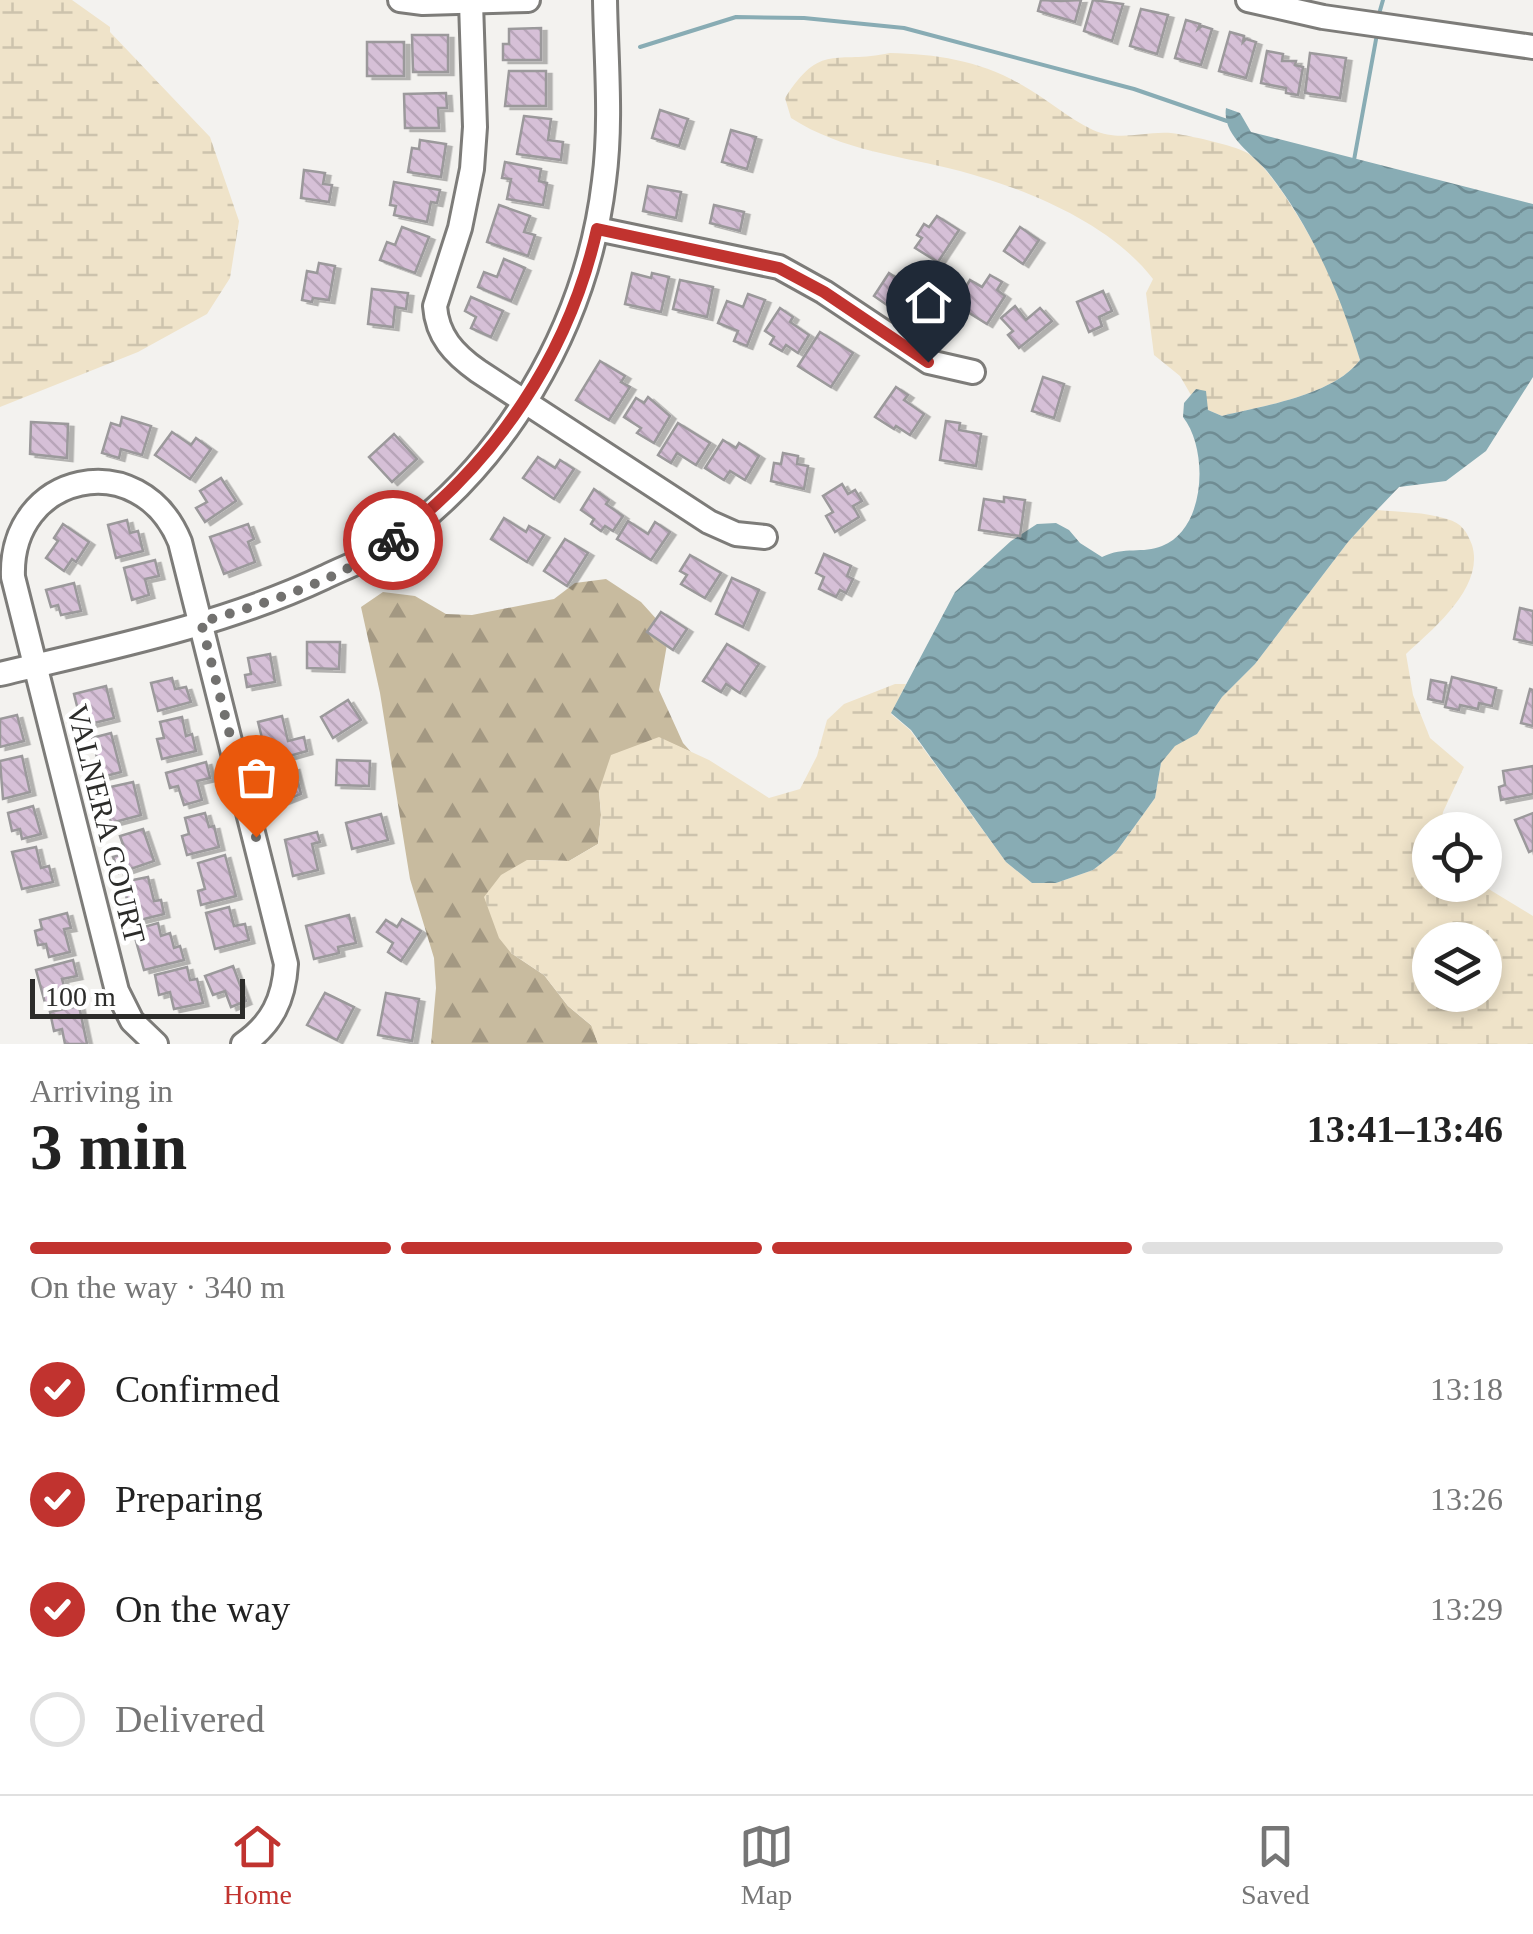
<!DOCTYPE html>
<meta charset="utf-8">
<style>
:root{--surface:#fff;--page:#f2f2f2;--text:#222;--muted:#767676;--line:#e0e0e0;--accent:#c1332f}
body{margin:0;font-family:"Times New Roman",serif;background:var(--page);color:var(--text);height:100vh;display:flex;flex-direction:column;font-size:38px;white-space:nowrap}
*{box-sizing:border-box;margin:0}
p{font-size:32px;color:var(--muted)}
.icon{flex:none;width:55px;height:55px;fill:none;stroke:currentColor;stroke-width:2;stroke-linecap:round;stroke-linejoin:round}
.map{position:relative;height:1044px;overflow:hidden}
.sheet{display:flex;flex-direction:column;background:var(--surface);flex:1}
.sheet>*{flex:none}
.tools{position:absolute;left:1412px;top:812px;display:grid;gap:20px}
.tools a{display:grid;place-items:center;width:90px;height:90px;border-radius:50%;background:var(--surface);box-shadow:0 5px 15px #0003;font-size:50px}
.scale{position:absolute;left:30px;bottom:25px;width:215px;box-sizing:border-box;padding-left:10px;border:5px solid #2c2c2a;border-top:0;font-size:28px;line-height:35px;white-space:nowrap;color:#2c2c2a;-webkit-text-stroke:8px #fff;paint-order:stroke}
.pin{position:absolute;display:grid;place-items:center;width:85px;height:85px;color:#fff;margin:-102px -42px;border-radius:50% 50% 50% 0;rotate:-45deg;box-shadow:0 0 10px #0007}
.pin .icon{rotate:45deg}
.courier{position:absolute;display:grid;place-items:center;width:100px;height:100px;margin:-50px;border:8px solid #c1332f;border-radius:50%;background:#fff;color:#222;box-shadow:0 2px 12px #0007}
.overview em{font-style:normal;font-weight:600}
.overview div{display:flex;flex-direction:column-reverse}
.overview{display:flex;align-items:center;justify-content:space-between;height:170px;padding:0 30px}
h1{font-size:65px;font-weight:600;line-height:75px}
.bar{display:grid;grid-template-columns:repeat(4,1fr);gap:15px 10px;align-content:center;height:120px;padding:0 30px}
.bar i{height:12px;border-radius:8px;background:var(--line)}
.bar .selected{background:var(--accent)}
.bar p{grid-column:span 4}
ol{padding:0 30px;list-style:none}
li{display:flex;align-items:center;gap:30px;height:110px}
li p{margin-inline-start:auto}
li .icon{padding:10px;border-radius:50%;background:var(--accent);color:#fff;stroke-width:4}
li:last-child{color:var(--muted)}
li i{width:55px;height:55px;border:5px solid var(--line);border-radius:50%}
.dock{display:flex;justify-content:space-around;align-items:center;height:140px;border-top:2px solid var(--line);background:var(--surface);font-size:28px;color:var(--muted)}
.dock a{display:grid;justify-items:center;gap:5px}
.dock .selected{color:var(--accent)}
.map>svg:first-child{display:block}
.forest{fill:url(#forest-firs)}
.wetland{fill:url(#wetland-marsh);fill-rule:evenodd}
.water{fill:url(#water-waves)}
.lines{fill:none;stroke-linecap:round;stroke-linejoin:round}
.stream{stroke:#88acb4;stroke-width:4}
.building{fill:url(#building-back-hatch);stroke:#9b999b;stroke-width:2.5;filter:url(#shadow)}
.minor-casing{stroke:#7d7c79;stroke-width:28}
.minor{stroke:#fff;stroke-width:22}
.done{stroke:#72716f;stroke-width:10;stroke-dasharray:0 18}
.route{stroke:#c1332f;stroke-width:12}
.labels{text-anchor:middle;stroke-width:9;stroke-linejoin:round;paint-order:stroke}
.street-label{font-size:30px;fill:#2c2c2a;stroke:#fff}
</style>
<div class="map">
<svg width="1533" height="1044" viewBox="0 0 1533 1044">
<defs>
<pattern id="forest-firs" width="22" height="20" patternUnits="userSpaceOnUse" patternTransform="scale(2.5)"><rect width="22" height="20" fill="#c8bb9f"/><path d="M5 1l3.5 6h-7zM16 11l3.5 6h-7z" fill="#a39882"/></pattern>
<pattern id="wetland-marsh" width="20" height="14" patternUnits="userSpaceOnUse" patternTransform="scale(2.5)"><rect width="20" height="14" fill="#efe3c9"/><path d="M1 5h8M5 5V1M11 12h8M15 12V8" fill="none" stroke="#cdc3ad"/></pattern>
<pattern id="water-waves" width="16" height="10" patternUnits="userSpaceOnUse" patternTransform="scale(2.5)"><rect width="16" height="10" fill="#88acb4"/><path d="M0 5q4-4 8 0t8 0" fill="none" stroke="#6f8c93"/></pattern>
<pattern id="building-back-hatch" width="6" height="6" patternUnits="userSpaceOnUse" patternTransform="scale(2.5)"><rect width="6" height="6" fill="#d6c0d7"/><path d="M-1 5l2 2M0 0l6 6M5-1l2 2" fill="none" stroke="#b8a5b9"/></pattern>
<filter id="shadow"><feDropShadow dx="5.5" dy="3" stdDeviation="0" flood-color="#0004"/></filter>
</defs>
<rect width="100%" height="100%" fill="#f3f2ef"/>
<!-- forest -->
<polygon class="forest" points="606,579 641,602 669,633 659,690 683,743 691,752 659,738 599,791 601,815 598,844 569,861 527,860 511,953 544,975 568,1006 592,1026 598,1044 431,1044 436,988 434,958 410,879 380,693 361,607 383,592 415,596 446,614 472,615 554,599 575,583"/>
<!-- wetland -->
<g class="wetland">
<polygon points="0,0 72,0 110,27 110,32 210,137 239,221 230,278 207,314 138,352 0,407"/>
<path d="M890 53C937 54 981 61 1022 85 1047 99 1068 118 1093 130 1124 144 1151 127 1183 135 1199 138 1237 146 1249 154 1280 177 1323 258 1340 295 1349 315 1353 339 1360 360 1334 395 1263 406 1222 416L1208 410 1196 389 1191 395 1180 376 1154 355 1146 293 1153 279C1110 223 1026 189 960 171 902 156 842 151 791 118L785 98C822 41 834 65 890 53Z"/>
<path d="M1377 510C1400 512 1425 512 1447 519 1462 523 1467 532 1472 545 1485 587 1433 629 1406 654L1413 695 1430 738 1464 767 1443 812 1440 830H1430V885H1482L1533 916V1044H598L591 1025 568 1006 544 975 511 953 499 938 484 897 501 875 527 860 569 861 598 844 601 815 599 791 611 755 659 737 709 760 769 798 800 789 817 756 827 720 844 704 895 684H906L891 714 910 730 1006 862 1032 883H1056L1093 870 1116 852 1155 798 1161 763 1175 745 1197 734 1222 697 1255 664 1348 542ZM1430 940H1485V995H1430Z"/>
</g>
<!-- water -->
<path class="water" d="M1226 108 1240 113 1251 132 1533 204V377L1486 451 1446 481 1399 487 1377 510 1348 542 1255 664 1222 697 1197 734 1175 746 1161 763 1155 798 1116 852 1093 870 1056 883H1032L1006 862 911 730 891 713 955 592 1011 541 1037 524 1056 523 1069 530 1080 543 1102 557C1124 546 1143 554 1162 546 1206 529 1209 450 1183 417L1184 403 1196 389 1206 391 1208 410 1222 416C1263 406 1334 395 1360 360 1340 294 1311 226 1267 171 1251 153 1222 135 1226 108Z"/>
<g class="lines">
<!-- stream -->
<g class="stream">
<polyline points="1379,14 1383,0"/>
<polyline points="640,47 736,17 804,18 904,28 1134,89 1227,121"/>
<polyline points="1354,160 1377,34"/>
</g>
</g>
<!-- building -->
<g class="building">
<polygon points="1041,0 1061,1 1081,0 1075,22 1038,11"/>
<polygon points="1093,0 1123,4 1112,41 1084,31"/>
<polygon points="1141,9 1168,15 1157,54 1130,46"/>
<polygon points="1186,20 1200,24 1198,29 1202,26 1212,29 1201,65 1175,58"/>
<polygon points="541,28 541,60 503,60 503,44 509,44 509,29"/>
<polygon points="1230,32 1244,36 1243,42 1246,39 1256,42 1246,78 1219,71"/>
<polygon points="412,35 448,35 448,72 413,72"/>
<rect x="367" y="42" width="37" height="34"/>
<polygon points="1267,51 1283,54 1282,61 1296,61 1295,65 1303,67 1298,95 1286,93 1286,88 1261,83"/>
<polygon points="1310,53 1346,58 1340,98 1305,93"/>
<polygon points="509,71 546,71 546,106 505,106"/>
<polygon points="446,93 447,108 438,108 439,128 405,128 404,94"/>
<polygon points="660,110 688,119 679,146 652,138"/>
<polygon points="524,116 551,119 548,140 563,142 561,160 517,154"/>
<polygon points="731,130 756,137 747,169 722,162"/>
<polygon points="420,140 446,144 441,177 408,172 412,148 419,149"/>
<polygon points="505,162 541,169 539,181 547,183 543,205 507,199 511,179 502,178"/>
<polygon points="304,170 325,173 323,184 332,185 329,202 301,198"/>
<polygon points="394,182 440,190 437,203 431,202 427,222 394,215 396,206 390,205"/>
<polygon points="648,186 681,192 676,218 643,211"/>
<polygon points="499,205 530,216 524,232 535,235 528,256 487,242"/>
<polygon points="714,205 744,212 740,231 710,223"/>
<polygon points="937,216 959,230 938,262 915,248 922,238 917,235 924,224 929,227"/>
<polygon points="402,227 429,237 415,273 380,260 387,242 395,245"/>
<polygon points="1020,227 1039,240 1023,264 1004,251"/>
<polygon points="504,259 525,268 511,301 478,287 484,272 497,277"/>
<polygon points="319,263 335,266 329,300 313,298 312,302 302,300 307,271 317,273"/>
<polygon points="632,273 651,278 652,273 669,277 661,312 625,304"/>
<polygon points="889,273 920,293 908,311 890,300 887,305 874,296"/>
<polygon points="990,275 1002,282 997,290 1005,296 987,324 955,304 970,280 982,287"/>
<polygon points="680,280 713,287 707,317 673,309"/>
<polygon points="372,289 408,293 406,309 395,307 393,327 368,324"/>
<polygon points="1103,291 1112,311 1099,317 1102,326 1089,332 1077,302"/>
<polygon points="748,294 765,300 747,346 734,341 738,331 718,323 727,301 743,307"/>
<polygon points="471,297 503,311 491,337 471,328 476,317 465,311"/>
<polygon points="1015,306 1026,320 1040,308 1052,321 1019,348 1008,335 1013,331 1001,318"/>
<polygon points="780,308 793,317 790,322 809,335 798,353 786,345 782,351 770,344 774,337 765,331"/>
<polygon points="820,332 853,353 831,387 798,366"/>
<polygon points="600,361 625,376 621,382 630,387 609,420 576,400"/>
<polygon points="1043,377 1064,384 1054,418 1032,411"/>
<polygon points="896,387 908,395 904,400 924,414 910,435 896,426 894,429 875,417"/>
<polygon points="648,397 670,416 654,443 637,433 641,428 624,417 636,398 644,403"/>
<polygon points="122,417 151,426 142,455 121,449 119,458 102,453 111,423 120,426"/>
<polygon points="946,421 960,423 959,430 981,434 976,466 940,460"/>
<polygon points="31,422 68,424 67,458 30,454"/>
<polygon points="678,423 710,443 696,465 677,453 671,463 658,455"/>
<polygon points="172,432 191,445 196,438 211,449 190,479 155,455"/>
<polygon points="394,434 417,459 392,482 369,457"/>
<polygon points="723,440 736,448 739,443 759,456 745,480 730,471 724,480 705,468"/>
<polygon points="783,453 798,456 797,464 808,466 804,489 771,481 774,463 781,464"/>
<polygon points="538,457 555,468 560,460 574,469 554,499 523,478"/>
<polygon points="221,478 236,501 205,522 196,508 207,502 200,491"/>
<polygon points="842,484 848,494 855,490 862,501 853,506 859,517 835,532 826,516 833,512 823,496"/>
<polygon points="594,489 609,500 606,504 623,516 613,531 605,526 601,531 591,524 594,519 581,510"/>
<polygon points="1004,497 1025,500 1020,536 979,530 984,499 1004,502"/>
<polygon points="504,518 526,532 529,526 544,535 527,562 491,539"/>
<polygon points="127,520 130,533 138,531 143,551 116,558 108,525"/>
<polygon points="628,521 648,534 655,522 670,532 651,560 617,539"/>
<polygon points="63,524 89,542 76,562 72,559 64,571 46,558 58,541 54,538"/>
<polygon points="248,524 254,539 248,542 255,562 224,574 210,537"/>
<polygon points="565,539 588,553 567,586 544,571"/>
<polygon points="824,554 851,566 847,576 853,579 846,593 840,590 836,597 819,589 824,577 816,573"/>
<polygon points="690,555 721,573 705,598 681,584 687,575 680,571"/>
<polygon points="155,560 159,576 145,579 149,595 132,600 124,568"/>
<polygon points="732,578 759,590 743,627 716,614"/>
<polygon points="74,583 81,611 61,615 58,605 51,607 46,590"/>
<polygon points="1520,608 1533,611 1533,643 1514,639"/>
<polygon points="661,612 687,629 673,650 647,632"/>
<polygon points="307,642 340,642 339,669 307,668"/>
<polygon points="727,644 759,664 740,693 726,684 721,692 703,681"/>
<polygon points="270,654 275,682 247,687 245,675 251,674 248,658"/>
<polygon points="1452,677 1496,688 1492,706 1479,703 1478,709 1460,705 1459,710 1445,707"/>
<polygon points="172,678 175,689 186,687 191,702 158,711 151,683"/>
<polygon points="1431,680 1446,683 1443,702 1428,699"/>
<polygon points="106,686 114,718 90,724 88,716 80,718 74,694"/>
<polygon points="1530,689 1533,690 1533,726 1521,723"/>
<polygon points="348,700 361,720 333,738 321,717"/>
<polygon points="17,715 24,741 0,747 0,719"/>
<polygon points="282,716 288,741 304,737 307,751 268,762 258,722"/>
<polygon points="182,717 186,736 192,734 196,751 162,759 157,739 164,738 160,722"/>
<polygon points="111,733 121,772 102,777 92,738"/>
<polygon points="22,756 30,792 3,799 0,761"/>
<polygon points="337,760 370,761 369,786 336,785"/>
<polygon points="206,762 210,778 197,781 202,800 184,805 178,786 170,788 166,773"/>
<polygon points="1533,766 1533,794 1501,800 1499,787 1505,785 1503,771"/>
<polygon points="294,767 301,794 275,804 272,791 277,790 272,773"/>
<polygon points="133,782 141,815 111,823 106,804 101,806 97,790"/>
<polygon points="33,806 41,834 22,839 20,829 12,831 8,813"/>
<polygon points="205,813 209,827 214,826 219,847 187,855 182,836 189,834 185,818"/>
<polygon points="1533,813 1533,850 1529,852 1515,820"/>
<polygon points="381,814 388,840 352,849 346,823"/>
<polygon points="143,829 154,861 119,873 113,857 126,853 120,836"/>
<polygon points="317,832 320,842 312,844 318,870 293,876 285,840"/>
<polygon points="36,847 41,868 49,866 53,882 22,889 12,852"/>
<polygon points="225,855 236,896 201,905 198,891 205,889 198,863"/>
<polygon points="148,877 154,901 161,900 164,914 132,922 123,882"/>
<polygon points="229,907 234,926 245,924 249,940 215,949 206,913"/>
<polygon points="67,913 71,928 64,929 70,952 49,957 46,944 38,945 35,931 42,929 40,920"/>
<polygon points="349,915 356,943 338,947 339,953 314,959 306,926"/>
<polygon points="402,919 421,931 401,961 388,952 393,943 377,932 386,920 397,927"/>
<polygon points="158,923 161,936 170,933 174,948 180,946 184,960 144,970 133,930"/>
<polygon points="73,960 77,976 62,979 67,997 45,1003 36,970"/>
<polygon points="233,966 246,1001 231,1007 225,991 213,995 205,976"/>
<polygon points="187,967 190,980 197,979 203,1003 174,1009 170,992 159,995 155,975"/>
<polygon points="325,993 354,1007 337,1040 307,1025"/>
<polygon points="386,993 419,999 412,1041 378,1035"/>
<polygon points="79,1006 87,1044 65,1044 62,1029 54,1031 50,1012"/>
</g>
<g class="lines">
<!-- minor casing -->
<g class="minor-casing">
<g id="minor">
<polyline points="400,0 423,3 528,0"/>
<polyline points="1248,0 1323,17 1533,47"/>
<path d="M471 2 475 127 472 169 460 228 435 306C437 336 454 354 478 371L709 522 736 534 765 537"/>
<polyline points="597,229 779,267 824,292 929,362 973,372"/>
<path d="M0 674C109 648 223 625 325 577 343 568 363 561 380 551 504 470 587 326 604 181 612 121 606 60 605 0"/>
<path d="M156 1044 132 1021 117 991 13 577C9 473 140 444 180 542L286 964C284 999 272 1024 243 1044"/>
</g>
</g>
<!-- minor -->
<use href="#minor" class="minor"/>
</g>
<g class="lines">
<!-- done -->
<path class="done" d="M256 837 201 622C261 605 344 579 393 540"/>
<!-- route -->
<path class="route" d="M393 540C495 463 569 355 597 229L779 268 824 292 928 362"/>
</g>
<g class="labels">
<!-- street labels -->
<g class="street-label">
<text transform="translate(106 824) rotate(76)" y="10">VALNERA COURT</text>
</g>
</g>
</svg>
<div class="tools">
<a><svg class="icon" aria-label="locate" viewBox="0 0 24 24"><circle cx="12" cy="12" r="6"/><path d="M12 2v4M12 18v4M2 12h4M18 12h4"/></svg></a>
<a><svg class="icon" aria-label="layers" viewBox="0 0 24 24"><path d="M12 4l9 5-9 5-9-5zM3 14l9 5 9-5"/></svg></a>
</div>
<div class="scale">100 m</div>
<div class="pin" style="left:256px;top:837px;background:#ea580c"><svg class="icon" aria-label="bag" viewBox="0 0 24 24"><path d="M5 8h14l-1 12H6zM9 8a3 3 0 0 1 6 0"/></svg></div>
<div class="pin" style="left:928px;top:362px;background:#1f2937"><svg class="icon" aria-label="home" viewBox="0 0 24 24"><path d="M3 11l9-7 9 7M6 9v11h12V9"/></svg></div>
<div class="courier" style="left:393px;top:540px"><svg class="icon" aria-label="bike" viewBox="0 0 24 24"><circle cx="6" cy="16" r="4"/><circle cx="18" cy="16" r="4"/><path d="M6 16l4-8h5l3 8M10 8l3 8H6M13 5h3"/></svg></div>
</div>
<section class="sheet">
<div class="overview"><div><h1>3 min</h1><p>Arriving in</p></div><em>13:41–13:46</em></div>
<div class="bar"><i class="selected"></i><i class="selected"></i><i class="selected"></i><i></i><p>On the way · 340 m</p></div>
<ol>
<li><svg class="icon" aria-label="check" viewBox="0 0 24 24"><path d="M5 12l5 5 9-10"/></svg>Confirmed<p>13:18</p></li>
<li><svg class="icon" aria-label="check" viewBox="0 0 24 24"><path d="M5 12l5 5 9-10"/></svg>Preparing<p>13:26</p></li>
<li><svg class="icon" aria-label="check" viewBox="0 0 24 24"><path d="M5 12l5 5 9-10"/></svg>On the way<p>13:29</p></li>
<li><i></i>Delivered</li>
</ol>
</section>
<nav class="dock">
<a class="selected"><svg class="icon" aria-label="home" viewBox="0 0 24 24"><path d="M3 11l9-7 9 7M6 9v11h12V9"/></svg>Home</a>
<a><svg class="icon" aria-label="map" viewBox="0 0 24 24"><path d="M3 6l6-2 6 2 6-2v14l-6 2-6-2-6 2zM9 4v14M15 6v14"/></svg>Map</a>
<a><svg class="icon" aria-label="saved" viewBox="0 0 24 24"><path d="M7 4h10v16l-5-4-5 4z"/></svg>Saved</a>
</nav>
